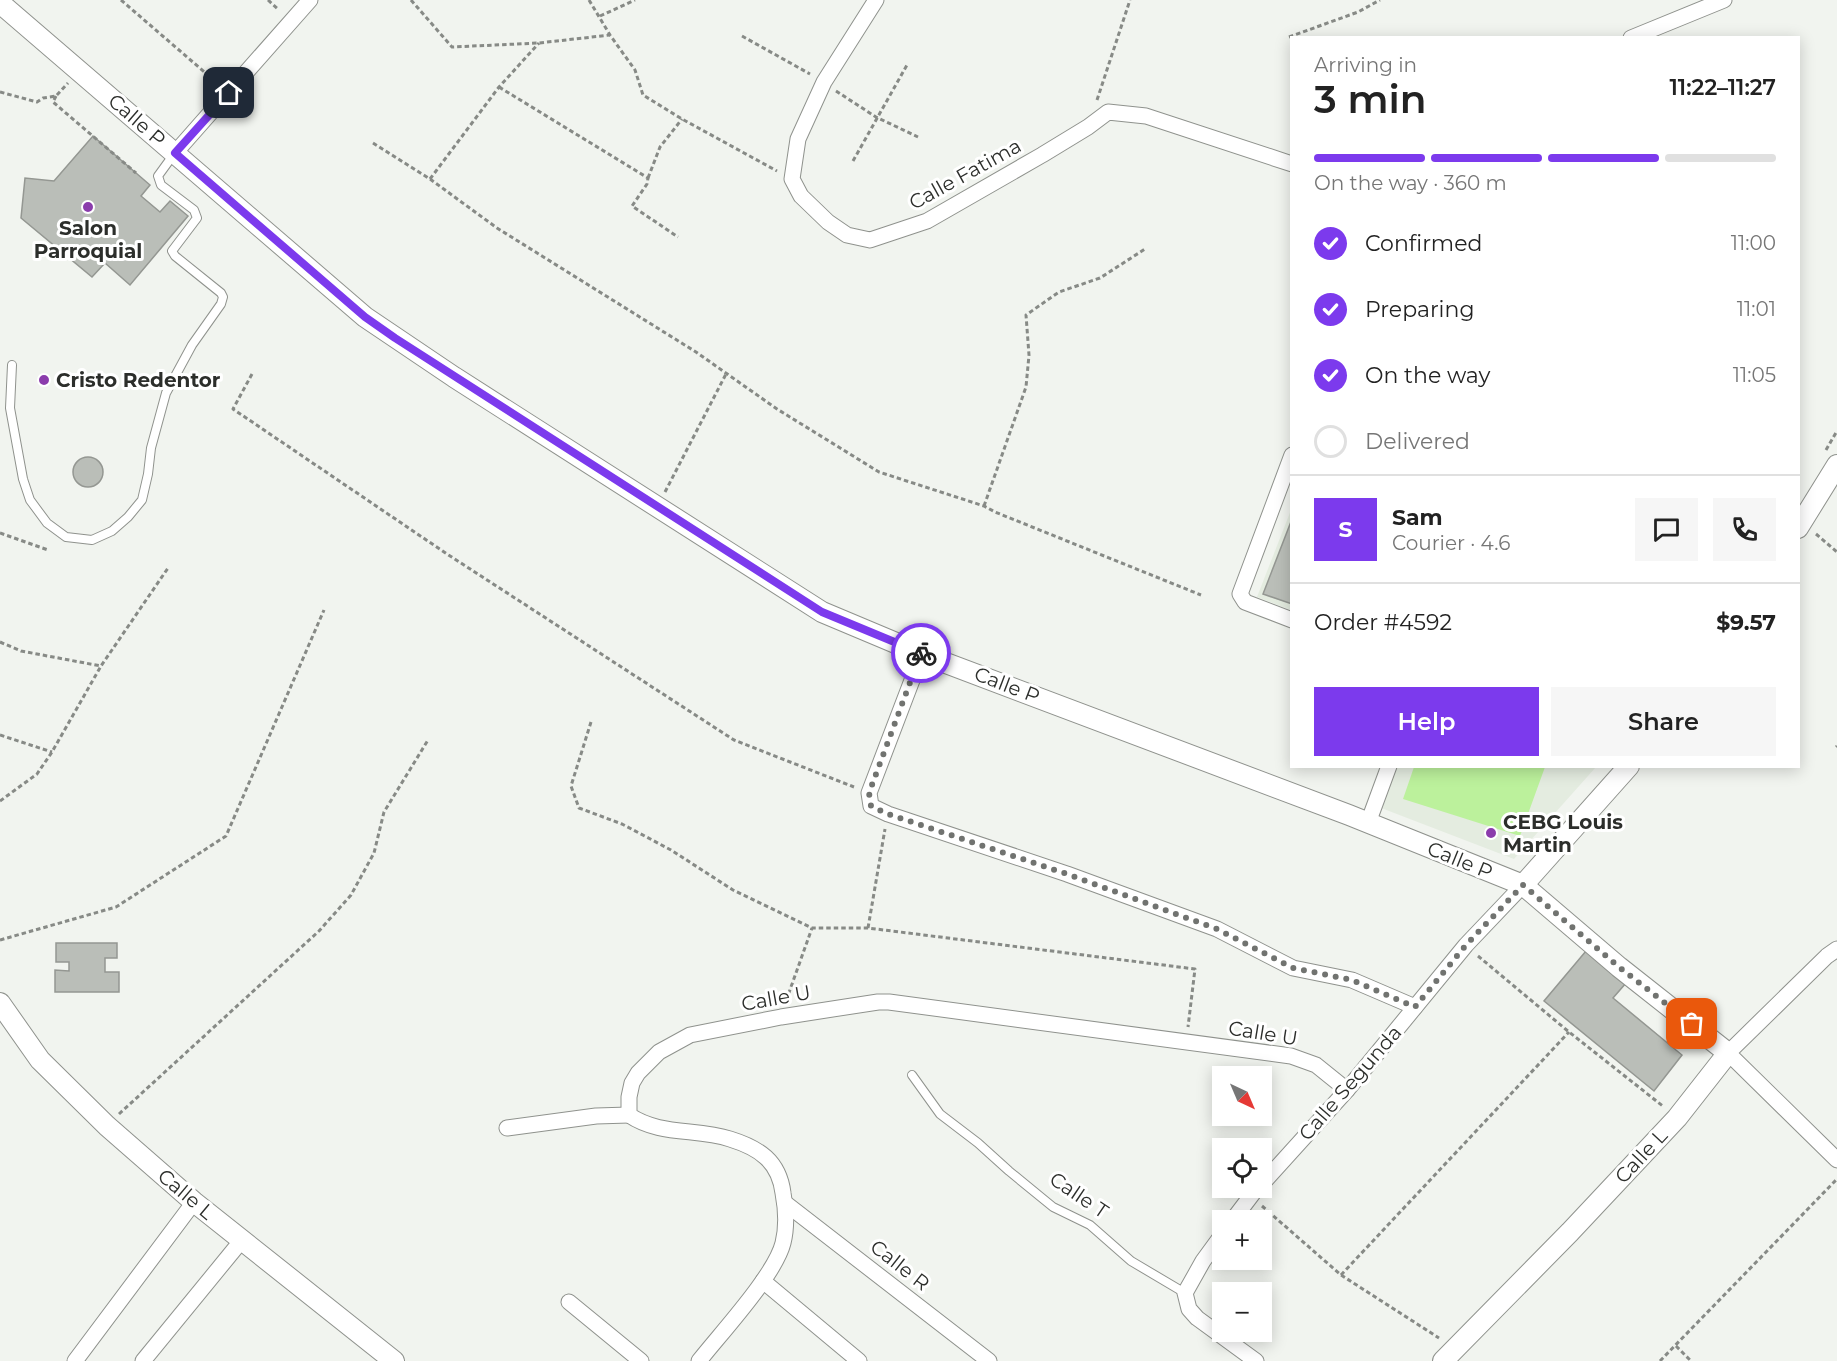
<!DOCTYPE html>
<meta charset="utf-8">
<style>
:root{--surface:#fff;--page:#f6f6f6;--text:#222;--muted:#767676;--line:#e0e0e0;--accent:#7c3aed}
body{margin:0;font-family:Montserrat,sans-serif;background:var(--page);color:var(--text);height:100vh;display:flex;flex-direction:column;font-size:22px;white-space:nowrap}
*{box-sizing:border-box;margin:0}
p{font-size:20px;color:var(--muted)}
.icon{flex:none;width:33px;height:33px;fill:none;stroke:currentColor;stroke-width:2;stroke-linecap:round;stroke-linejoin:round}
.map{position:relative;flex:1;overflow:hidden}
.sheet{position:absolute;left:1290px;top:36px;width:510px;height:732px;display:flex;flex-direction:column;background:var(--surface);border-radius:0px;box-shadow:0 3px 15px #0003}
.sheet>*{flex:none}
.needle{width:39px;rotate:136deg}
.tools{position:absolute;left:1212px;top:1066px;display:grid;gap:12px}
.tools a{display:grid;place-items:center;width:60px;height:60px;border-radius:0px;background:var(--surface);box-shadow:0 3px 15px #0003;font-size:30px}
.pin{position:absolute;display:grid;place-items:center;width:51px;height:51px;color:#fff;margin:-26px;border-radius:12px;box-shadow:0 3px 9px #0006}
.courier{position:absolute;display:grid;place-items:center;width:60px;height:60px;margin:-30px;border:4px solid #7c3aed;border-radius:50%;background:#fff;color:#222;box-shadow:0 2px 8px #0007}
.summary em{font-style:normal;font-weight:600}
.summary div{display:flex;flex-direction:column-reverse}
.summary{display:flex;align-items:center;justify-content:space-between;height:102px;padding:0 24px}
h1{font-size:39px;font-weight:600;line-height:45px}
.bar{display:grid;grid-template-columns:repeat(4,1fr);gap:9px 6px;align-content:center;height:72px;padding:0 24px}
.bar i{height:8px;border-radius:4px;background:var(--line)}
.bar .active{background:var(--accent)}
.bar p{grid-column:span 4}
.line{display:flex;align-items:center;gap:15px;padding:0 24px;border-top:2px solid var(--line)}
.line div{flex:1}
.round{display:grid;place-items:center;flex:none;width:63px;height:63px;border-radius:0px;background:var(--page)}
ol{padding:0 24px;list-style:none}
li{display:flex;align-items:center;gap:18px;height:66px}
li p{margin-inline-start:auto}
li .icon{padding:6px;border-radius:50%;background:var(--accent);color:#fff;stroke-width:4}
li:last-child{color:var(--muted)}
li i{width:33px;height:33px;border:3px solid var(--line);border-radius:50%}
.action{display:flex;gap:12px;margin-top:auto;padding:12px 24px}
.action a{flex:1;height:69px;border-radius:0px;background:var(--accent);color:#fff;font-size:24px;font-weight:600;line-height:69px;text-align:center}
.action a+a{background:var(--page);color:var(--text)}
.map>svg:first-child{display:block}
.built{fill:#e4ece0}
.pitch{fill:#bcf19c}
.building{fill:#babeb8;stroke:#949792;stroke-width:1.5}
.lines{fill:none;stroke-linecap:round;stroke-linejoin:round}
.service-casing{stroke:#8f928d;stroke-width:10}
.minor-casing{stroke:#8f928d;stroke-width:17}
.tertiary-casing{stroke:#8f928d;stroke-width:22}
.path{stroke:#878a86;stroke-width:3;stroke-dasharray:4.5 3;stroke-linecap:butt}
.service{stroke:#fff;stroke-width:8}
.minor{stroke:#fff;stroke-width:15}
.tertiary{stroke:#fff;stroke-width:20}
.done{stroke:#717370;stroke-width:6;stroke-dasharray:0 10.8}
.route{stroke:#7c3aed;stroke-width:8}
.poi-dot{fill:#8b3cac;stroke:#fff;stroke-width:2}
.labels{text-anchor:middle;stroke-width:6;stroke-linejoin:round;paint-order:stroke}
.street-label{font-size:20px;fill:#2c2e2b;stroke:#fff}
.poi-label{font-size:20px;font-weight:bold;fill:#2c2e2b;stroke:#fff;text-anchor:start}
</style>
<div class="map">
<svg width="1837" height="1361" viewBox="0 0 1837 1361">
<rect width="100%" height="100%" fill="#f1f4ef"/>
<!-- built -->
<g class="built">
<polygon points="1291,510 1291,610 1257,597"/>
<polygon points="1390,767 1596,767 1514,859 1376,806"/>
</g>
<!-- pitch -->
<polygon class="pitch" points="1414,767 1414,766 1545,767 1520,836 1403,799"/>
<!-- building -->
<g class="building">
<polygon points="93,136 150,185 141,196 160,212 170,201 188,216 130,285 105,263 92,277 21,218 25,178 54,181"/>
<circle cx="88" cy="472" r="15"/>
<polygon points="1292,519 1292,604 1263,594"/>
<polygon points="56,943 117,943 117,958 105,958 105,972 119,972 119,992 55,992 55,970 69,971 69,962 56,962"/>
<polygon points="1586,951 1626,983 1613,998 1682,1055 1654,1091 1544,1001"/>
</g>
<g class="lines">
<!-- service casing -->
<g class="service-casing">
<g id="service">
<polyline points="12,365 10,408 23,479 30,500 47,523 66,537 92,540 112,531 128,517 142,500 148,474 151,448 166,393 192,345 221,304 223,297 221,293 175,256 172,251 197,218 194,210 161,185 158,176 174,154"/>
<polyline points="912,1075 940,1114 978,1143 1009,1171 1053,1207 1090,1225 1131,1261 1185,1293"/>
</g>
</g>
<!-- minor casing -->
<g class="minor-casing">
<g id="minor">
<polyline points="876,0 824,82 798,139 792,179 801,196 828,222 847,235 870,240 927,221 1042,155 1088,127 1108,112 1146,116 1292,164"/>
<polyline points="1631,38 1724,0"/>
<polyline points="175,153 310,0"/>
<polyline points="1292,455 1240,594 1245,602 1292,620"/>
<polyline points="922,654 869,793 871,806 888,814 1067,874 1217,929 1293,968 1352,980 1415,1007"/>
<polyline points="1368,823 1389,766"/>
<polyline points="1837,949 1827,956 1728,1053 1837,1160"/>
<polyline points="507,1128 596,1116 629,1115"/>
<polyline points="1262,1184 1347,1090 1466,945 1523,885"/>
<polyline points="785,1203 989,1361"/>
<polyline points="1232,1221 1257,1188"/>
<polyline points="1222,1235 1203,1261 1185,1293 1189,1309 1197,1318 1256,1361"/>
<polyline points="763,1281 859,1361"/>
<polyline points="569,1302 641,1361"/>
<polyline points="75,1361 194,1202"/>
<polyline points="143,1361 242,1240"/>
<path d="M699 1361C721 1333 775 1275 783 1243 787 1227 786 1209 783 1193 779 1161 759 1148 730 1139 696 1128 660 1136 629 1115V1097L632 1083 638 1073 659 1052 690 1035 781 1017 878 1002H889L1291 1056 1316 1065 1347 1090"/>
</g>
</g>
<!-- tertiary casing -->
<g class="tertiary-casing">
<g id="tertiary">
<polyline points="0,3 365,317 454,377 822,612 922,654 1349,815 1523,885 1619,967 1728,1053 1677,1118 1570,1232 1443,1361"/>
<polyline points="1798,528 1837,465"/>
<polyline points="1523,885 1629,766"/>
<polyline points="0,1003 40,1060 107,1126 194,1202 394,1361"/>
</g>
</g>
<!-- path -->
<g class="path">
<polyline points="121,0 216,82"/>
<polyline points="268,0 279,10"/>
<polyline points="411,0 452,47 539,43 610,35"/>
<polyline points="589,0 610,35 635,70 643,95 682,119 777,171"/>
<polyline points="600,16 635,0"/>
<polyline points="742,36 810,74"/>
<polyline points="1289,37 1358,12 1380,0"/>
<polyline points="499,87 648,178 647,184 632,206 678,237"/>
<polyline points="836,91 876,117 918,137"/>
<polyline points="0,92 37,102 43,98 56,96 68,83"/>
<polyline points="56,96 53,102 136,173"/>
<polyline points="1097,100 1130,0"/>
<polyline points="373,143 430,179 497,228 696,352 777,409 879,472 984,506 995,512 1201,595"/>
<polyline points="853,161 907,65"/>
<polyline points="648,178 660,147 682,119"/>
<polyline points="430,179 499,87 539,43"/>
<polyline points="252,374 233,409 447,554 734,740 854,787"/>
<polyline points="1826,450 1837,431"/>
<polyline points="665,492 726,374"/>
<polyline points="984,506 1026,387 1029,355 1026,315 1059,292 1100,278 1145,249"/>
<polyline points="0,533 48,550"/>
<polyline points="1816,534 1837,552"/>
<polyline points="0,642 21,651 101,666 168,568"/>
<polyline points="591,722 571,786 579,808 622,824 671,850 733,890 812,928 868,928 1195,969 1188,1027"/>
<polyline points="0,735 52,752"/>
<polyline points="1836,747 1837,746"/>
<polyline points="0,801 37,774 52,752 101,666"/>
<polyline points="868,928 885,829"/>
<polyline points="0,940 116,907 226,836 324,610"/>
<polyline points="1478,956 1569,1032 1664,1107"/>
<polyline points="786,1001 812,928"/>
<polyline points="119,1114 319,931 351,895 374,853 384,812 428,740"/>
<polyline points="1262,1206 1341,1275 1439,1338"/>
<polyline points="1341,1275 1569,1032"/>
<polyline points="1676,1346 1691,1361"/>
<polyline points="1660,1361 1837,1179"/>
</g>
<!-- service -->
<use href="#service" class="service"/>
<!-- minor -->
<use href="#minor" class="minor"/>
<!-- tertiary -->
<use href="#tertiary" class="tertiary"/>
</g>
<g class="lines">
<!-- done -->
<polyline class="done" points="921,653 869,793 871,806 888,814 1067,874 1217,929 1293,968 1352,980 1415,1007 1466,945 1523,885 1619,967 1692,1024"/>
<!-- route -->
<polyline class="route" points="229,93 175,153 365,317 395,338 822,612 921,653"/>
</g>
<!-- markers -->
<g class="poi-dot">
<circle cx="88" cy="207" r="6"/>
<circle cx="44" cy="380" r="6"/>
<circle cx="1491" cy="833" r="6"/>
</g>
<g class="labels">
<!-- street labels -->
<g class="street-label">
<text transform="translate(137 120) rotate(41)" y="7">Calle P</text>
<text transform="translate(965 174) rotate(-29)" y="7">Calle Fatima</text>
<text transform="translate(1007 685) rotate(21)" y="7">Calle P</text>
<text transform="translate(1460 860) rotate(22)" y="7">Calle P</text>
<text transform="translate(776 998) rotate(-10)" y="7">Calle U</text>
<text transform="translate(1263 1033) rotate(9)" y="7">Calle U</text>
<text transform="translate(1350 1083) rotate(-49)" y="7">Calle Segunda</text>
<text transform="translate(1641 1156) rotate(-47)" y="7">Calle L</text>
<text transform="translate(186 1194) rotate(40)" y="7">Calle L</text>
<text transform="translate(1079 1195) rotate(34)" y="7">Calle T</text>
<text transform="translate(900 1265) rotate(38)" y="7">Calle R</text>
</g>
<!-- poi labels -->
<g class="poi-label">
<text x="88" y="235" text-anchor="middle">Salon<tspan x="88" dy="23">Parroquial</tspan></text>
<text x="56" y="387">Cristo Redentor</text>
<text x="1503" y="829">CEBG Louis<tspan x="1503" dy="23">Martin</tspan></text>
</g>
</g>
</svg>
<div class="tools">
<a><svg class="needle" viewBox="-14 -14 28 28"><path d="M0-13l5 13h-10z" fill="#e53935"/><path d="M0 13l5-13h-10z" fill="#767676"/></svg></a>
<a><svg class="icon" aria-label="locate" viewBox="0 0 24 24"><circle cx="12" cy="12" r="6"/><path d="M12 2v4M12 18v4M2 12h4M18 12h4"/></svg></a>
<a>+</a>
<a>−</a>
</div>
<div class="pin" style="left:1692px;top:1024px;background:#ea580c"><svg class="icon" aria-label="bag" viewBox="0 0 24 24"><path d="M5 8h14l-1 12H6zM9 8a3 3 0 0 1 6 0"/></svg></div>
<div class="pin" style="left:229px;top:93px;background:#1f2937"><svg class="icon" aria-label="home" viewBox="0 0 24 24"><path d="M3 11l9-7 9 7M6 9v11h12V9"/></svg></div>
<div class="courier" style="left:921px;top:653px"><svg class="icon" aria-label="bike" viewBox="0 0 24 24"><circle cx="6" cy="16" r="4"/><circle cx="18" cy="16" r="4"/><path d="M6 16l4-8h5l3 8M10 8l3 8H6M13 5h3"/></svg></div>
<section class="sheet">
<div class="summary"><div><h1>3 min</h1><p>Arriving in</p></div><em>11:22–11:27</em></div>
<div class="bar"><i class="active"></i><i class="active"></i><i class="active"></i><i></i><p>On the way · 360 m</p></div>
<ol>
<li><svg class="icon" aria-label="check" viewBox="0 0 24 24"><path d="M5 12l5 5 9-10"/></svg>Confirmed<p>11:00</p></li>
<li><svg class="icon" aria-label="check" viewBox="0 0 24 24"><path d="M5 12l5 5 9-10"/></svg>Preparing<p>11:01</p></li>
<li><svg class="icon" aria-label="check" viewBox="0 0 24 24"><path d="M5 12l5 5 9-10"/></svg>On the way<p>11:05</p></li>
<li><i></i>Delivered</li>
</ol>
<div class="line" style="height:108px"><b class="round" style="background:var(--accent);color:#fff">S</b><div><b>Sam</b><p>Courier · 4.6</p></div><a class="round"><svg class="icon" aria-label="chat" viewBox="0 0 24 24"><path d="M4 5h16v11H9l-5 4z"/></svg></a><a class="round"><svg class="icon" aria-label="phone" viewBox="0 0 24 24"><path d="M5 4h4l2 5-3 2q2 4 5 5l2-3 5 2v4C11 20 4 13 5 4z"/></svg></a></div>
<div class="line" style="height:78px"><div>Order #4592</div><b>$9.57</b></div>
<div class="action"><a>Help</a><a>Share</a></div>
</section>
</div>
